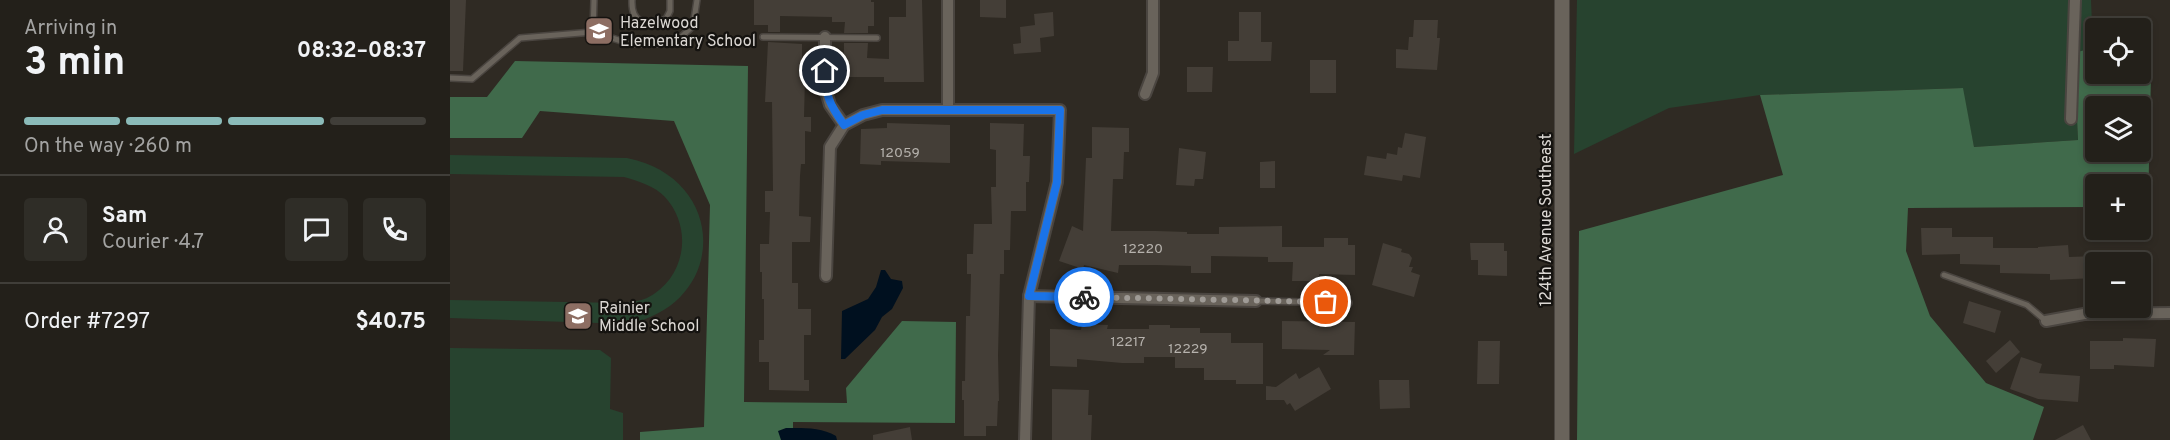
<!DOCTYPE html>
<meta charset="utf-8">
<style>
:root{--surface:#23201a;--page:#2f2d27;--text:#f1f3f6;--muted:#a3a3a2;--line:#403e39;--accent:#8bbbb9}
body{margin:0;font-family:Overpass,sans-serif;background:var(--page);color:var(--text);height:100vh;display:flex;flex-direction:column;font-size:22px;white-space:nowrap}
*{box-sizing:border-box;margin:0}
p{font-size:20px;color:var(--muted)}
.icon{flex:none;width:33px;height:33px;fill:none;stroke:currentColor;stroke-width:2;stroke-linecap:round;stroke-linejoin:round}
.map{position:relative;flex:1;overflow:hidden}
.side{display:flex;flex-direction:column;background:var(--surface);width:450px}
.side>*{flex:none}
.tools{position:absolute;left:1635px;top:18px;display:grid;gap:12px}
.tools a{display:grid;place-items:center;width:66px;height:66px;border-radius:6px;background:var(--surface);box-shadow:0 3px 9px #0003,0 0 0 2px var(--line);font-size:30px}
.pin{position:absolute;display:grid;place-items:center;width:51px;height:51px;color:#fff;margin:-26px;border:3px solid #fff;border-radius:50%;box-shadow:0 2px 6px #0007}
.courier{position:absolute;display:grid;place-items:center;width:60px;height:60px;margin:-30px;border:4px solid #1a73e8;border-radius:50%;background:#fff;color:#222;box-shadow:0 2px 8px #0007}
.headline em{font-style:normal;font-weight:700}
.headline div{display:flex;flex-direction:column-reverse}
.headline{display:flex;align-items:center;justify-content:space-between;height:102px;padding:0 24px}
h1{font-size:39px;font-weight:700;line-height:45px}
.bar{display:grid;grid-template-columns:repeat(4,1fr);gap:9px 6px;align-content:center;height:72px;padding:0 24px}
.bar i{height:8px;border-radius:4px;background:var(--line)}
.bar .current{background:var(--accent)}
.bar p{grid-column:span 4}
.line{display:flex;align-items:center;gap:15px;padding:0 24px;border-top:2px solid var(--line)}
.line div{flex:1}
.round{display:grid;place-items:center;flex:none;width:63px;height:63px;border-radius:6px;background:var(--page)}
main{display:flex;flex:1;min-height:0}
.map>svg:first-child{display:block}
.green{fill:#27432f}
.forest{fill:#406a4b;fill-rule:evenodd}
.water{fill:#00101f}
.building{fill:#443e37}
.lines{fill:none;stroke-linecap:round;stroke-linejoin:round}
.service-casing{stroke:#4a4540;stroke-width:8}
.minor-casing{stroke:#4a4540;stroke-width:14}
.tertiary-casing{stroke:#4a4540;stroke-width:16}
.service{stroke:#69635b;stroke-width:5}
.minor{stroke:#69635b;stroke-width:10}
.tertiary{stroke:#69635b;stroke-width:14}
.done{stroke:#9f9b96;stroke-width:6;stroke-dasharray:0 10.8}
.route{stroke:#1a73e8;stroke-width:8}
.labels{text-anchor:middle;stroke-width:4.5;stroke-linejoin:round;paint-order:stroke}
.number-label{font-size:14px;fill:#b6b2ad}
.poi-label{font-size:16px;fill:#dcd8d4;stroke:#151310;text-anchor:start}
.street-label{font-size:16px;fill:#dcd8d4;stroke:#151310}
</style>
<main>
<section class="side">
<div class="headline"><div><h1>3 min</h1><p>Arriving in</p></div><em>08:32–08:37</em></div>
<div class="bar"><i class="current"></i><i class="current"></i><i class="current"></i><i></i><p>On the way · 260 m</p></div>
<div class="line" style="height:108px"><a class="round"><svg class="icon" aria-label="person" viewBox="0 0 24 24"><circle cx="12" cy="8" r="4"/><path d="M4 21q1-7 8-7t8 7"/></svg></a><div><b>Sam</b><p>Courier · 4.7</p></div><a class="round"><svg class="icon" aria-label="chat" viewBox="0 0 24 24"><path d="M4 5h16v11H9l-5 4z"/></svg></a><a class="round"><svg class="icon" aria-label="phone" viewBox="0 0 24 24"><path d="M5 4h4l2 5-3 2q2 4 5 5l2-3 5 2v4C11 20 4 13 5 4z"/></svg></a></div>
<div class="line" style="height:78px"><div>Order #7297</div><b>$40.75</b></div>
</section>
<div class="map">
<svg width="1720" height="440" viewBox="0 0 1720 440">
<rect width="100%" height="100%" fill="#2f2a23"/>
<!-- green -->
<g class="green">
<polygon points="1127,0 1641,0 1642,24 1702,21 1702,33 1691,36 1690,28 1646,28 1645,47 1624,53 1628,140 1524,147 1512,88 1310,95 1219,108 1124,154"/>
<path d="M0 155 177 158C278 178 279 303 178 324L0 318V300L174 303C181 302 190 301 197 298 235 279 244 229 215 197 205 186 188 181 174 177L0 174Z"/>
<polygon points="0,348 150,350 161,358 160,409 173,413 173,440 0,440"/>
</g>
<!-- forest -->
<g class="forest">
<path d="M1702 33 1698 206H1691L1690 184H1646L1645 207 1458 208 1456 251 1480 316 1536 383 1594 407 1583 440H1127L1129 231 1333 175 1310 95 1513 88 1524 147 1628 140 1624 53 1645 47 1646 74H1690L1691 36ZM1646 106H1690V152H1646Z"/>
<polygon points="65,61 298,66 294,402 397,403 396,388 452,321 506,322 505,423 343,422 343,440 190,440 190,432 254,427 260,205 224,121 90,111 72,138 0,138 0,97 37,97"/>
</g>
<!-- water -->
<g class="water">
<polygon points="431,270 435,270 441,279 452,281 453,288 442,309 432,317 425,330 395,359 391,359 392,311 418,299 426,287"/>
<path d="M336 428C353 428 371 427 386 436L387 440H331L328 431Z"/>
</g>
<!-- building -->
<g class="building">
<polygon points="0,0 16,0 13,71 0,71"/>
<polygon points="304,0 421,0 421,2 424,2 424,26 418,26 418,33 394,33 395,22 382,22 382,17 330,16 330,32 318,32 318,25 304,25"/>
<polygon points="456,0 472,0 474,82 434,82 434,77 394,77 394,43 418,43 417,58 439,59 439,17 456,17"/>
<polygon points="530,0 556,0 556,18 530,17"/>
<polygon points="603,12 604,36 590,38 591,52 564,54 563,44 571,43 570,27 585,25 584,14"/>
<polygon points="789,12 811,12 811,42 822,42 821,61 778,61 778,41 789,41"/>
<polygon points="964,20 988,20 987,38 990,38 987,70 946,68 946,49 958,50 959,37 963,37"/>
<polygon points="318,42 352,44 352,78 355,78 354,117 361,117 361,132 355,131 355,164 351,164 350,176 349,216 361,217 360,242 342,242 342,283 348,283 348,309 361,309 361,335 354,335 354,380 359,380 359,391 319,390 319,362 309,362 309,340 314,340 314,299 312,299 312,272 310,272 310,244 319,244 320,212 315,212 315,191 323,191 322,102 315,102"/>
<rect x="860" y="60" width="26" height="33"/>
<polygon points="737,67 763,67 762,92 737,92"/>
<polygon points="437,123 500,125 500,163 431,161 431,165 410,164 411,129 437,128"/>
<polygon points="540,123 574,124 573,156 580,156 579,182 576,182 576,211 561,211 560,250 554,250 554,274 550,274 548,355 549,401 548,401 547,426 536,426 536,436 514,436 514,400 512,400 512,381 515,381 516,316 520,316 521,274 517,274 517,254 523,254 524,224 542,224 541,187 546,187 546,150 540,149"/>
<polygon points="642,127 679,128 679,152 674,152 673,179 663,179 661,231 706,231 737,232 737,234 769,234 769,227 832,226 832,247 874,247 874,238 898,238 898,245 905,245 905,275 869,274 869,281 842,281 843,262 818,262 818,257 761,256 761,273 741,273 741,266 706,265 669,265 668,273 634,265 633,269 609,261 622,226 633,231 636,158 642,158"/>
<polygon points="955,133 976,137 970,178 953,175 952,181 914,175 917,156 936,159 937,153 947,155 948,147 952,148"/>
<polygon points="729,148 756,152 753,179 745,179 744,186 726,185"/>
<polygon points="825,161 825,188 810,188 810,162"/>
<polygon points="1471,228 1502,228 1502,237 1543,237 1543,248 1588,248 1588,247 1618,245 1619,257 1646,256 1646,278 1600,280 1600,274 1550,273 1550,265 1510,264 1510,254 1472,255"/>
<polygon points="933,243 952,249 951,252 959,254 962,258 959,267 963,267 961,272 970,275 964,297 922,285"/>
<polygon points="1020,243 1054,243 1054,251 1057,251 1057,276 1028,275 1028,260 1021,260"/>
<polygon points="1519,301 1551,311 1545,333 1513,323"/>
<polygon points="832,321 905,322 904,355 873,355 880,350 832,349"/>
<polygon points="632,324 658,325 657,329 699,329 699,325 720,325 720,328 750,328 750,333 781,333 781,343 813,343 813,384 786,384 786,380 754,380 754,368 725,368 725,357 694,357 694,363 672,363 627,359 627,367 600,366 600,329 631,330"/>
<polygon points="1673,338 1706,339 1704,367 1664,365 1664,369 1640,369 1640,341 1673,341"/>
<polygon points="1560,340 1570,352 1546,373 1536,361"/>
<polygon points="1028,341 1050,341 1049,384 1027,384"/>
<polygon points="1571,357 1592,364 1589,373 1630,376 1628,402 1588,399 1560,389"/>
<polygon points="869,367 881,389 845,411 840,403 837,405 834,400 816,400 816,386 826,387 846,373 849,379"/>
<polygon points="929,380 959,380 960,408 930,409"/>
<polygon points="602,389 639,390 638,415 642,415 641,440 602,440"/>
<polygon points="1633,425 1641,440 1605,440"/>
<polygon points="460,427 462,440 423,440 423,435"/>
</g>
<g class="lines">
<!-- service casing -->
<g class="service-casing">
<g id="service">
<path d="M182 0C181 24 196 26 216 19L220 11V0"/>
<polyline points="143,32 144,0"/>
<polyline points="313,37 427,38"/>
<polyline points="0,78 22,79 70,38 143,32 181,44 211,44 230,38 243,26 247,0"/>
<polyline points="1494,275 1577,305 1596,321"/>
<polyline points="806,301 899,303"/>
</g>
</g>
<!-- minor casing -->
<g class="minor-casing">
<g id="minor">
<polyline points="375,37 375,88 380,105 394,125"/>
<polyline points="695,94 703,73 703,0"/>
<polyline points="498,109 498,0"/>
<polyline points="1621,119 1625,0"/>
<polyline points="376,276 380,147 394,125 413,115 432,110 610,110 607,182 579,296 575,440"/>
<polyline points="579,296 806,301"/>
<polyline points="1596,321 1634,314 1720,313"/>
</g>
</g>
<!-- tertiary casing -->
<g class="tertiary-casing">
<polyline id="tertiary" points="1112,440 1112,0"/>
</g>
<!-- service -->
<use href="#service" class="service"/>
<!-- minor -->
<use href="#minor" class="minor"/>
<!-- tertiary -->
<use href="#tertiary" class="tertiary"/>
</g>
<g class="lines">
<!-- done -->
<polyline class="done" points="634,297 876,302"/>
<!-- route -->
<path class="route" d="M375 71C375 96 380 105 394 125L413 115 432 110H610L607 182 579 296 634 297"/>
</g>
<!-- icons -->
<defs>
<g id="school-square" transform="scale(1.5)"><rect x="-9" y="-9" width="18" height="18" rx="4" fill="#8d6e63" stroke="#151310"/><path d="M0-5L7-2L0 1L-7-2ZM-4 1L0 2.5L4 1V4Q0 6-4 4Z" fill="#fff"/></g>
</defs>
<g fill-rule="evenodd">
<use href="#school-square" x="149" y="31"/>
<use href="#school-square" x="128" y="316"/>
</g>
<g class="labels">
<!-- number labels -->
<g class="number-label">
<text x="450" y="157">12059</text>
<text x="693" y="253">12220</text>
<text x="678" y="346">12217</text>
<text x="738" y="353">12229</text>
</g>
<!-- poi labels -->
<g class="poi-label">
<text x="170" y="28">Hazelwood<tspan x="170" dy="18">Elementary School</tspan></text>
<text x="149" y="313">Rainier<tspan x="149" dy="18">Middle School</tspan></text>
</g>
<!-- street labels -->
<g class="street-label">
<text transform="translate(1095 220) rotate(-90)" y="6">124th Avenue Southeast</text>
</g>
</g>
</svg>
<div class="tools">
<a><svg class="icon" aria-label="locate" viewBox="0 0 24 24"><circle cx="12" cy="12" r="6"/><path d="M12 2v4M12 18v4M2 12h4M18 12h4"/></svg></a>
<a><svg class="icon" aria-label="layers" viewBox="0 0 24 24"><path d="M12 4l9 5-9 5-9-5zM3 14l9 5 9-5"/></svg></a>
<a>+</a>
<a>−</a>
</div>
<div class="pin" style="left:876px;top:302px;background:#ea580c"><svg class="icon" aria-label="bag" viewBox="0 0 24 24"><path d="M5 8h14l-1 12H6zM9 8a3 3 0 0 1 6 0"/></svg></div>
<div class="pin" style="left:375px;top:71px;background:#1f2937"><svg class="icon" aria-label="home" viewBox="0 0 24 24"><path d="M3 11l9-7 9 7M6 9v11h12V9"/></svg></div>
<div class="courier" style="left:634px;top:297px"><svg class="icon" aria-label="bike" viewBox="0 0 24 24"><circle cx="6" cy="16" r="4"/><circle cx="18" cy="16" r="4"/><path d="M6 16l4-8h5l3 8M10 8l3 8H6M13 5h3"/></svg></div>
</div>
</main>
